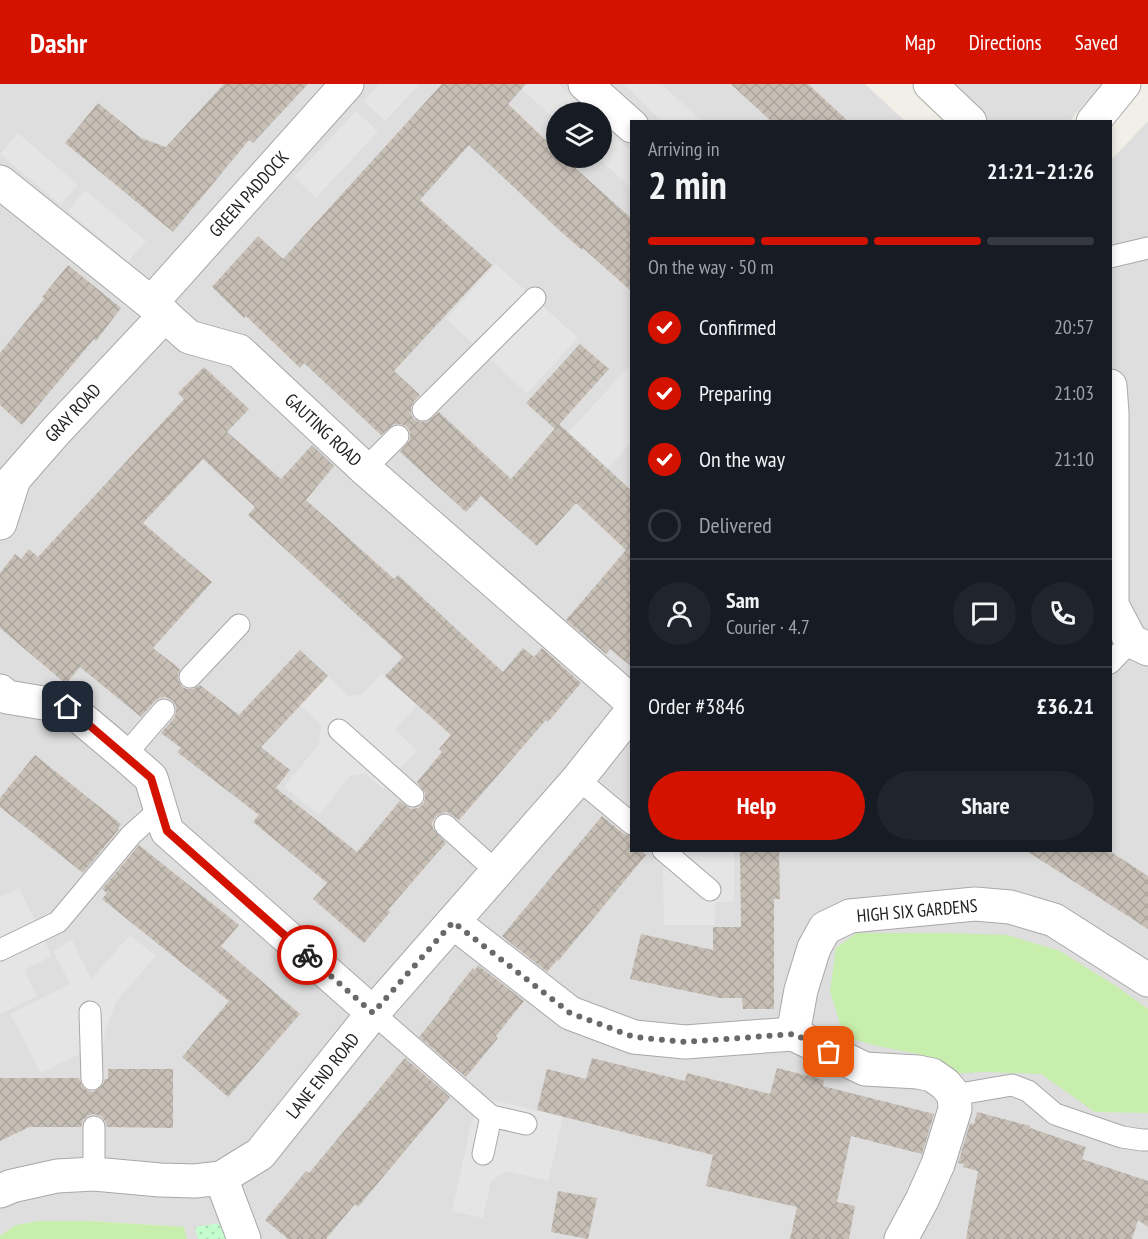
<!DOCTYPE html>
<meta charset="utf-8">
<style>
:root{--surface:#171b24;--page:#20242c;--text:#f1f3f6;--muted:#9ea1a6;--line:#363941;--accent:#d31200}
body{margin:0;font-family:"PT Sans Narrow",sans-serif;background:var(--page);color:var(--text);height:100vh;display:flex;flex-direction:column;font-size:22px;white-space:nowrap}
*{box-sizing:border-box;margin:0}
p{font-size:20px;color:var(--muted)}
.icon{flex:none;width:33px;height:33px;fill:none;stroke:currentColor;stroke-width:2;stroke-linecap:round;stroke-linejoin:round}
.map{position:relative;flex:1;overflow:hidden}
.drawer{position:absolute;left:630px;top:36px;width:482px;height:732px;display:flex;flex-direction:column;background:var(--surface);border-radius:0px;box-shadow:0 3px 9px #0003}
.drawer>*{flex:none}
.tools{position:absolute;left:546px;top:18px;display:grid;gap:12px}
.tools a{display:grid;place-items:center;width:66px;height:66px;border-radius:50%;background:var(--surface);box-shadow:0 3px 9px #0003;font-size:30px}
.pin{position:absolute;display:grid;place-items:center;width:51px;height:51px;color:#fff;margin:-26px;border-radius:12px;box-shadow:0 3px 9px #0006}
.courier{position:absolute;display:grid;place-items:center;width:60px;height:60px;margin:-30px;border:4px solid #d31200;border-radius:50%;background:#fff;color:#222;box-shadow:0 2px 8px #0007}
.head em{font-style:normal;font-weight:700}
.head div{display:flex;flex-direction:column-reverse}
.head{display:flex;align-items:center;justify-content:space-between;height:102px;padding:0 18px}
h1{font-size:39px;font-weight:700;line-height:45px}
.bar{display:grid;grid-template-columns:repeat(4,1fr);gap:9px 6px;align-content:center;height:72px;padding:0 18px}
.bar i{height:8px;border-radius:4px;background:var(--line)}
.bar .selected{background:var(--accent)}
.bar p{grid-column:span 4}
.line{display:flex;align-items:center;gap:15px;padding:0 18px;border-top:2px solid var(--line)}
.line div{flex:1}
.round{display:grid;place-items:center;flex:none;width:63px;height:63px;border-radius:32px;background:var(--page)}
ol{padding:0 18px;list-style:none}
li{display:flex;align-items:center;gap:18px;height:66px}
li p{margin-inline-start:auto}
li .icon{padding:6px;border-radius:50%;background:var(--accent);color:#fff;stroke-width:4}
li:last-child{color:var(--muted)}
li i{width:33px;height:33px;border:3px solid var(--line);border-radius:50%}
.button{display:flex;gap:12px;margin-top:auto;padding:12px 18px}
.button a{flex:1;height:69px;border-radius:36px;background:var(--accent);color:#fff;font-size:24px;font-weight:700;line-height:69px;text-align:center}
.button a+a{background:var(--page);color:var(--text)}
header{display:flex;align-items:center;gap:36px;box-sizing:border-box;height:84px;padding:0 30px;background:var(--accent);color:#fff}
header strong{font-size:28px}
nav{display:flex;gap:33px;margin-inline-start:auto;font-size:21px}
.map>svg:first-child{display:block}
.residential{fill:#dfdede;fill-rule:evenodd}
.grass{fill:#c7eeac}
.park{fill:url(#park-dots)}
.parking{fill:#e5e5e5}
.building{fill:url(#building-cross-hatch);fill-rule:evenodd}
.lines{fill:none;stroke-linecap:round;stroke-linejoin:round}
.service-casing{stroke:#a8a8a8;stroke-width:23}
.minor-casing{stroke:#a8a8a8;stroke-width:35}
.service{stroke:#fff;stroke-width:21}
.minor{stroke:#fff;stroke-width:33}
.done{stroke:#6a6967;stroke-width:6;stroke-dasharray:0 10.8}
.route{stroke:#d31200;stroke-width:8}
.labels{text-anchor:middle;stroke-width:5;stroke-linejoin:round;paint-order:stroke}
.street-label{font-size:18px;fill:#212121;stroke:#fff}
</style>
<header>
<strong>Dashr</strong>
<nav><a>Map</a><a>Directions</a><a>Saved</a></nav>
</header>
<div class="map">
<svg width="1148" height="1155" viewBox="0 0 1148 1155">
<defs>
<pattern id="park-dots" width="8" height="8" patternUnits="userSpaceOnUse" patternTransform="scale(1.5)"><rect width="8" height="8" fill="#c4fcce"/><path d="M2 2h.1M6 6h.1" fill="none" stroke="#a8d8b1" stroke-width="1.8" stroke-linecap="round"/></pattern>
<pattern id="building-cross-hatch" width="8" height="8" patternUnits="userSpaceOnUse" patternTransform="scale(1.5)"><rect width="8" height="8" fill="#c7bfb6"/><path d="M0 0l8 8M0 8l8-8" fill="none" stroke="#aba49c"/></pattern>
</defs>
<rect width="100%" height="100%" fill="#f2efe8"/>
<!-- residential -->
<g class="residential">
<path d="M0 0H865L905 37 632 38V766H1110V77L1148 37V1155H187L183 1143 89 1137H39L16 1141 0 1152ZM556 28H602V74H556Z"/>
<polygon points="942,0 1102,0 1069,38 980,37"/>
</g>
<!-- grass -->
<g class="grass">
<polygon points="857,849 948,849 1007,851 1060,867 1116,902 1148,925 1148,1029 1095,1028 1041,990 984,988 950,990 927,972 878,962 844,953 830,907 836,864"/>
<polygon points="39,1137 89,1137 184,1143 187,1155 0,1155 0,1152 16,1141"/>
</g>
<!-- park -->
<polygon class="park" points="221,1139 227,1155 198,1155 195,1143"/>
<!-- parking -->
<g class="parking">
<polygon points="379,0 420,0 385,37 363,17"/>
<polygon points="516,0 558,0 584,23 579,28 556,28 556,36"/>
<polygon points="623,0 661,0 702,37 662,37"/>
<polygon points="356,27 378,47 316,114 294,93"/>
<polygon points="602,41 631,67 631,104 598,74 602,74"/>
<polygon points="18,49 78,101 61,121 0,70"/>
<polygon points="85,106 146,157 128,178 68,127"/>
<polygon points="496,180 578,254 527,309 446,235"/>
<polygon points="631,280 631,364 628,362 607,385 568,349"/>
<polygon points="381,590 417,621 395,646 417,666 383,705 366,690 350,692 319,731 284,703 319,660 321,641 300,621 328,592 348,612 361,611"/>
<polygon points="680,767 734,767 734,818 715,818 715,841 664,841 663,786"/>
<polygon points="19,804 52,872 24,886 37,912 0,930 0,813"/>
<polygon points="130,851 156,872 116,918 105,948 104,958 41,989 10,930 70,900 53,867 72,856 91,895"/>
<polygon points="490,1015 563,1033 548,1097 507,1087 491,1097 483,1134 452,1127 472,1036"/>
</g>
<!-- building -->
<g class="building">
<polygon points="224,0 308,0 253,59 249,56 173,148 65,59 98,19 141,54 166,63"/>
<polygon points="442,0 526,0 508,20 556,66 556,74 564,74 632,135 632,208 583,164 582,166 559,146 469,61 420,116 492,181 394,287 420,311 414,317 411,323 411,330 414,335 420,338 427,338 439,328 511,395 559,340 632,407 632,583 610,565 606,570 566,536 626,466 576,419 537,462 481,412 466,428 400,368 410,356 410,348 407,343 401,340 394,340 381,351 304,279 300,284 246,232 244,234 212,203 258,152 283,175"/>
<polygon points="731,0 808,0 849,38 772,38"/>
<polygon points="68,181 121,224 96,257 94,255 22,341 0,321 0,269 44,215 42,213"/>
<polygon points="580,260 609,285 555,345 526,319"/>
<path d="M204 283 249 325 227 348 281 395 312 361 334 382 306 416 394 495 398 491 503 588 523 564 534 573 542 564 581 599 548 638 546 636 459 736 447 728 441 729 435 733 432 739 433 745 446 759 388 826 390 828 364 859 313 815 327 799 253 738 259 731 177 668 181 664 161 649 174 634 176 629V622L173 617 166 613 159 614 154 618 141 633 80 583 66 600 0 544V489L15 470 21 475 29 465 38 473 184 315 178 309ZM203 375 255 423 248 431 403 573 385 592 451 651 439 665 442 668 417 698 425 709V715L423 720 418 724 411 725 400 717 357 768 276 704 290 686 261 663 328 592 300 566 239 631 200 601 193 605H187L182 603 178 596V590L180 585 153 564 212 498 143 439Z"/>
<polygon points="35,671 121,740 118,744 119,745 83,789 0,723 0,714"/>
<polygon points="602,732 624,750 632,752 632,766 641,766 646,771 558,877 557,876 547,888 502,852"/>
<polygon points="139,761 239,841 221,862 300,930 228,1013 182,973 229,917 102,815 107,809 102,805"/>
<polygon points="740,766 779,766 780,815 774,815 774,925 743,925 742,914 720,914 630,895 641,850 713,866 713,843 741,843"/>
<polygon points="1025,766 1108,766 1148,792 1148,845"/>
<polygon points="478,881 524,917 496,952 498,954 466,993 419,953 450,915 449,914 473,884 475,886"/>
<polygon points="405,974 450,1013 358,1123 355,1120 326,1155 288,1155 265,1136 306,1087 309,1089"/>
<polygon points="592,974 685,997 687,989 770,1010 777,984 824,996 823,1002 934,1030 922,1070 851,1052 837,1118 855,1122 849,1155 790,1155 797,1123 706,1102 713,1071 537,1026 547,985 586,995"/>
<polygon points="108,985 173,985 173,1044 107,1043 105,1037 101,1032 93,1030 88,1032 83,1036 81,1043 29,1043 0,1057 0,994 79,994 82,1002 87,1006 93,1008 99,1005 103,1000 105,995 108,995"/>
<polygon points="977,1028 1030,1042 1030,1044 1086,1063 1082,1075 1148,1097 1148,1143 1138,1136 1132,1155 966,1155 978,1087 963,1083 964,1080 958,1079 970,1039 974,1040"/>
<polygon points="558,1107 597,1114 588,1155 551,1148"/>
</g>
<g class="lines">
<!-- service casing -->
<g class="service-casing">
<g id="service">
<polyline points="1110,173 1148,164"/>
<polyline points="423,326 535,214"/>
<polyline points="365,385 398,352"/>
<polyline points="1110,579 1131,557"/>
<polyline points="190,593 239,541"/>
<polyline points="339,646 413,712"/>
<polyline points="125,671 164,626"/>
<polyline points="578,695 632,740"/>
<polyline points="445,741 497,788"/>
<polyline points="663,766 710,806"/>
<polyline points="0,866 58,838 131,751 160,725"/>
<polyline points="90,928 92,995"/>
<polyline points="373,929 491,1032"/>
<polyline points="954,1011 1012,1001 1028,1007 1055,1030 1122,1053 1142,1056 1148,1056"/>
<polyline points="94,1043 94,1090"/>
<polyline points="483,1070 491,1032 526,1040"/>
</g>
</g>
<!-- minor casing -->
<g class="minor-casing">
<g id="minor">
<polyline points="585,0 632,42"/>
<polyline points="930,0 970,38"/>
<polyline points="1093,38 1124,0"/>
<polyline points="0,98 151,219 189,253 239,267 365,385 632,618"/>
<polyline points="151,219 347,0"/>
<polyline points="1110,302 1112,328 1112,521 1131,557 1148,565"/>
<polyline points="0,439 14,395 56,347 165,231"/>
<polyline points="0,607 7,613 68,623 125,671 151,694 167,747 373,929"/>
<polyline points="453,838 570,929 634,953 685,958 793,950"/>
<polyline points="221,1094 244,1155"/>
<polyline points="0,1107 12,1102 57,1092 94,1090 160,1096 195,1097 221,1094 260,1070 373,929 578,695 632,627"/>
<polyline points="901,1155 922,1116 938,1080 955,1025 954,1011 945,1000 932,991 918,988 865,985 793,950 801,906 814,864 825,844 850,832 975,820 1010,823 1054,836 1148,896"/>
</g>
</g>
<!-- service -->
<use href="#service" class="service"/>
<!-- minor -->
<use href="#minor" class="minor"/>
</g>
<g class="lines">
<!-- done -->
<polyline class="done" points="307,871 373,929 453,838 570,929 634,953 685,958 794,950 829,968"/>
<!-- route -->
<polyline class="route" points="68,623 151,694 167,747 307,871"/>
</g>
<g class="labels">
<!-- street labels -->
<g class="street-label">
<text transform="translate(249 110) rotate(-48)" y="6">GREEN PADDOCK</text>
<text transform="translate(73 329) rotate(-47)" y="6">GRAY ROAD</text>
<text transform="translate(323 346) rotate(43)" y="6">GAUTING ROAD</text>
<text transform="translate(917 827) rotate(-5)" y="6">HIGH SIX GARDENS</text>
<text transform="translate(323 992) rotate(-51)" y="6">LANE END ROAD</text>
</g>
</g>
</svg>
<div class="tools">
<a><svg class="icon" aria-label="layers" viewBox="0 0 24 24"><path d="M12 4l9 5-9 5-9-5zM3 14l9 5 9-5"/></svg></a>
</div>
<div class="pin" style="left:829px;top:968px;background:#ea580c"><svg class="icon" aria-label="bag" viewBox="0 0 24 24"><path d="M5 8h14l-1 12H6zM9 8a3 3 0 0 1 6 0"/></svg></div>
<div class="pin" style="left:68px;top:623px;background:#1f2937"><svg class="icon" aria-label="home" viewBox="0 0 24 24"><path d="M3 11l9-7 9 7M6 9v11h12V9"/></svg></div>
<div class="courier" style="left:307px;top:871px"><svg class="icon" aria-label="bike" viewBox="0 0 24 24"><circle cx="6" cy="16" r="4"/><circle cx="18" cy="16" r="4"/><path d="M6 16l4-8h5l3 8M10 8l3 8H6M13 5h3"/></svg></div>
<section class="drawer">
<div class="head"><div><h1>2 min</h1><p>Arriving in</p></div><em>21:21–21:26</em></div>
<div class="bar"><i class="selected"></i><i class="selected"></i><i class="selected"></i><i></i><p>On the way · 50 m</p></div>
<ol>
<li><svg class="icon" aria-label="check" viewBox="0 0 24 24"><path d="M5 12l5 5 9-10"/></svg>Confirmed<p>20:57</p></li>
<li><svg class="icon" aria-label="check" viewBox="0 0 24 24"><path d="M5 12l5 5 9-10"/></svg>Preparing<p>21:03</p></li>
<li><svg class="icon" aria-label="check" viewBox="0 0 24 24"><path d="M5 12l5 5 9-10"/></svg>On the way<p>21:10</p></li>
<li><i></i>Delivered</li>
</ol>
<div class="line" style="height:108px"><a class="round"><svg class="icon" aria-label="person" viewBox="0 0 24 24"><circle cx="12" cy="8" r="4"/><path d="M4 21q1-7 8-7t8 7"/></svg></a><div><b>Sam</b><p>Courier · 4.7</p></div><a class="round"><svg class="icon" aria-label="chat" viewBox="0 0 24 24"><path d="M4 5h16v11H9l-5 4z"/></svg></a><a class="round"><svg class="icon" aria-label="phone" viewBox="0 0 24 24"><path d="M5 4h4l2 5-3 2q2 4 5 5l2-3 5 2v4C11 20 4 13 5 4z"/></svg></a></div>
<div class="line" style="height:78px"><div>Order #3846</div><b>£36.21</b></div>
<div class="button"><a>Help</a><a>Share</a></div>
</section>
</div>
